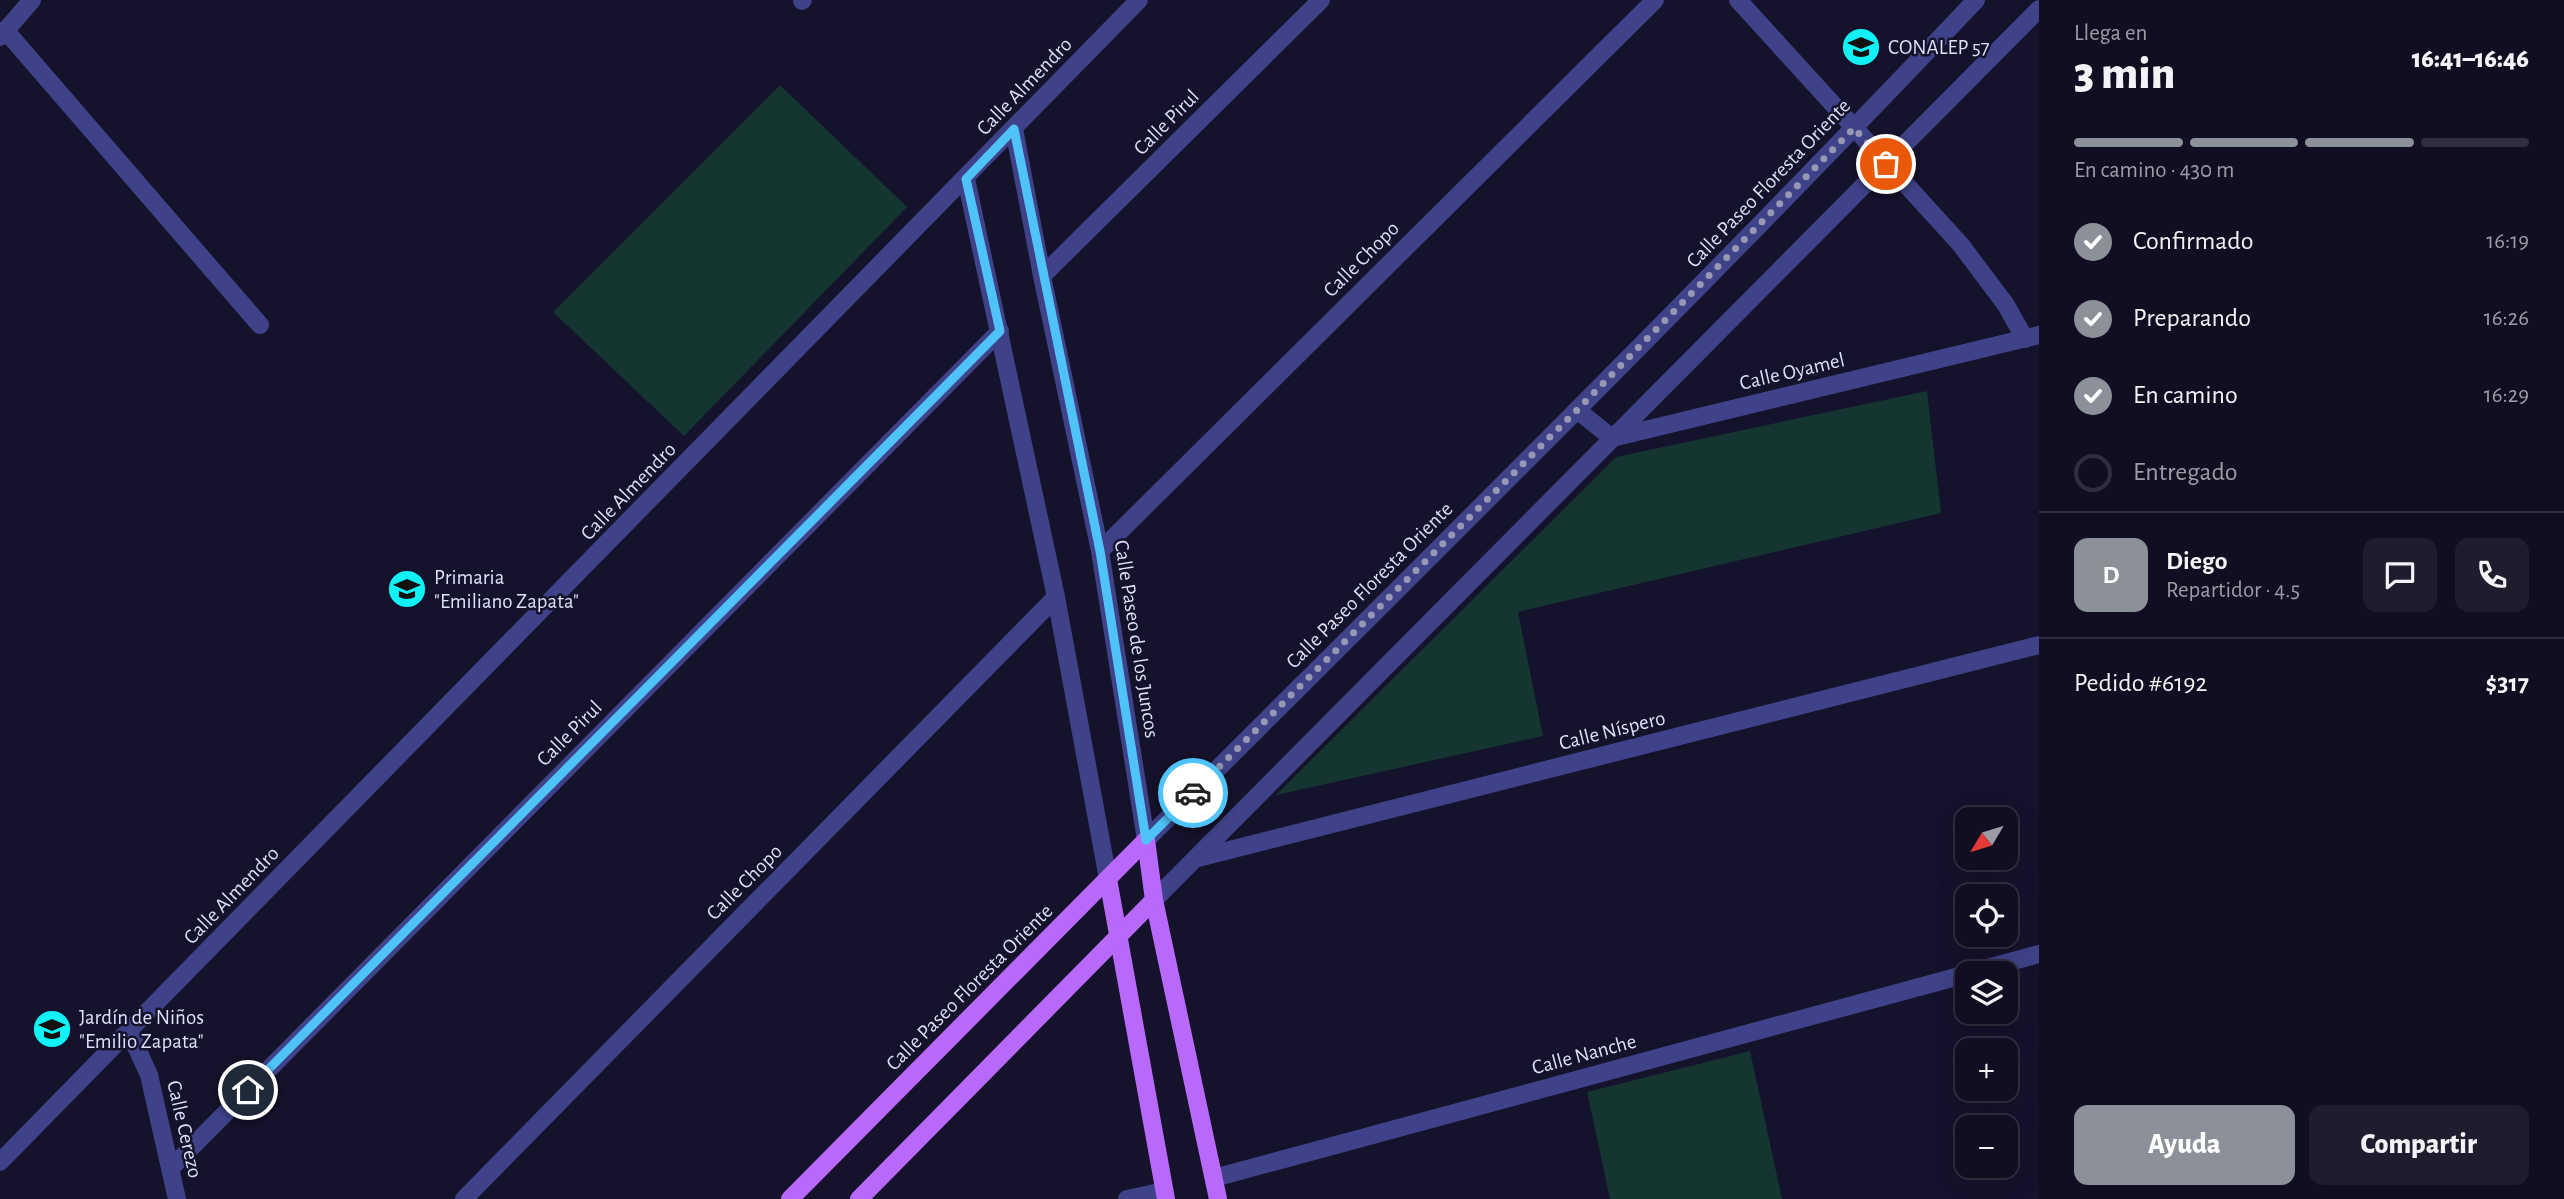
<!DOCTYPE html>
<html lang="es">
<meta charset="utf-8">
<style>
:root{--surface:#100e20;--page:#1e1c2d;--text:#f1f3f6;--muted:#9c9ca5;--line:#302e3e;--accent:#8c9099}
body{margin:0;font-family:"Alegreya Sans",sans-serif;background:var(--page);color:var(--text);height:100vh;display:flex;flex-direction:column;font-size:26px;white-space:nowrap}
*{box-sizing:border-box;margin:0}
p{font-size:23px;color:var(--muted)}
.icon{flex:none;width:38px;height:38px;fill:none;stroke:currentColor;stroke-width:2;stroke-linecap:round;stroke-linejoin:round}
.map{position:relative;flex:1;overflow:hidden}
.panel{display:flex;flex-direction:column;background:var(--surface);width:525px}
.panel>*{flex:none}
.needle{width:46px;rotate:232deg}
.buttons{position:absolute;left:1955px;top:807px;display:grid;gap:14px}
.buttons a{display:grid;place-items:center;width:63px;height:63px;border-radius:14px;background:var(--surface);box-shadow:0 7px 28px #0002,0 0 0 2px var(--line);font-size:35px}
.pin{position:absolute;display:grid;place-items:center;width:60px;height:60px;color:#fff;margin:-30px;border:4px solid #fff;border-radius:50%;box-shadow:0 2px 7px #0007}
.courier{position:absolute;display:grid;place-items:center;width:70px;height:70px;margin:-35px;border:5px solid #4fc3f7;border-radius:50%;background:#fff;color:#222;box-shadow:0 2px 9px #0007}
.summary em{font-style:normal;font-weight:800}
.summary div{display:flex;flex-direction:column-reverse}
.summary{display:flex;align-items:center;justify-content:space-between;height:119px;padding:0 35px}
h1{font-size:46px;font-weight:800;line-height:52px}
.bar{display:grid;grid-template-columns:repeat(4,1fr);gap:10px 7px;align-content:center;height:84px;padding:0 35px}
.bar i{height:9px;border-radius:5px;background:var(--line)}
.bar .active{background:var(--accent)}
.bar p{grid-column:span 4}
.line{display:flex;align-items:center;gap:18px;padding:0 35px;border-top:2px solid var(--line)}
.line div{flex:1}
.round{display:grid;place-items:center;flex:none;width:74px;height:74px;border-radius:14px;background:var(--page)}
ol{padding:0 35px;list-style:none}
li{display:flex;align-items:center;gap:21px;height:77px}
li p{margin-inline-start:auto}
li .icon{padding:7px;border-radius:50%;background:var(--accent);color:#fff;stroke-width:4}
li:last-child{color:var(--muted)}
li i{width:38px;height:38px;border:4px solid var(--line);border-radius:50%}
.action{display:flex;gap:14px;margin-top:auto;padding:14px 35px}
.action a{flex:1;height:80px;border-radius:14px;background:var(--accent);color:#fff;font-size:28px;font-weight:800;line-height:80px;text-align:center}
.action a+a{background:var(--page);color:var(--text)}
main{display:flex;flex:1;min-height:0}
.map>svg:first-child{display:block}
.green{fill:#153531}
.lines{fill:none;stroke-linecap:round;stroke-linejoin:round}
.minor{stroke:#3f4288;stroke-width:18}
.major{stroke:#b869fa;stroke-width:18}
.done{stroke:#9897b4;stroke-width:7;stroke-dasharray:0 12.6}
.route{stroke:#4fc3f7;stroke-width:9}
.labels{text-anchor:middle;stroke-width:5;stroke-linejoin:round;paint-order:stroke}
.poi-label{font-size:21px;fill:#dfdefe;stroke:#15122b;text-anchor:start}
.street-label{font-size:21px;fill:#dfdefe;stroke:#15122b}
</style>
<main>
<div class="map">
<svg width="2039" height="1199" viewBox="0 0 2039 1199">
<rect width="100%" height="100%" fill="#15122b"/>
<!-- green -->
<g class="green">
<polygon points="780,85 907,207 684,436 553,312"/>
<polygon points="1927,391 1941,513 1518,612 1543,736 1276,795 1616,457"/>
<polygon points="1750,1051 1782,1199 1610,1199 1587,1092"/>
</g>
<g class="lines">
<!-- minor -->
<g class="minor">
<polyline points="1738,0 1961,245 2006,305 2025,339"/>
<polyline points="802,1 803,0"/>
<polyline points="5,30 260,325"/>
<polyline points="0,37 32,0"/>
<polyline points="1014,129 1042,276 1100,551 1146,840"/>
<polyline points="966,179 1056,597 1108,879"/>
<polyline points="1042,276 1321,0"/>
<polyline points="1577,410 1612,438 2039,335"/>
<polyline points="1100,551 1655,0"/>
<path d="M1146 840C1425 562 1705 286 1976 0"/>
<polyline points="1198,858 2039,645"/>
<polyline points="1154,900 2039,9"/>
<polyline points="1969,973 2039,954"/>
<polyline points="129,1031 149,1075 177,1199"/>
<polyline points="0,1162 1139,0"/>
<polyline points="171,1168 1000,331"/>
<polyline points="1214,1178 1967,974"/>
<polyline points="464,1199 1056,597"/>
<polyline points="1127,1199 1164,1191"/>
</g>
<!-- major -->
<g class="major">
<polyline points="1146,840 1154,900 1218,1199"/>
<polyline points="1108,879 1166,1199"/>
<polyline points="790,1199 1146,840"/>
<polyline points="859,1199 1154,900"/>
</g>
</g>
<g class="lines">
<!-- done -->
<polyline class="done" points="1193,793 1577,410 1854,128 1886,164"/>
<!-- route -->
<polyline class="route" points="248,1090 1000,331 966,179 1014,129 1100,551 1146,840 1193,793"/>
</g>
<!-- icons -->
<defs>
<g id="school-disc" transform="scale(2.0125)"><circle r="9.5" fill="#11f2f7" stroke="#15122b"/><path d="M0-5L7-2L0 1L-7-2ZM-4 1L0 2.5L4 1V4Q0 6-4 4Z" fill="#111"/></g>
</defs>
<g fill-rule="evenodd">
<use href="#school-disc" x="1861" y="47"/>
<use href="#school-disc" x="407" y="589"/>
<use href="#school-disc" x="52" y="1029"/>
</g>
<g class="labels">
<!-- poi labels -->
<g class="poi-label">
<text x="1888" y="54">CONALEP 57</text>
<text x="434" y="584">Primaria<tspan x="434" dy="24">"Emiliano Zapata"</tspan></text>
<text x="79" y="1024">Jardín de Niños<tspan x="79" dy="24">"Emilio Zapata"</tspan></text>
</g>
<!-- street labels -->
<g class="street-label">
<text transform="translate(1024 86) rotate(-46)" y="7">Calle Almendro</text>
<text transform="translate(1166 122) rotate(-45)" y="7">Calle Pirul</text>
<text transform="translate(1768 183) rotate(-46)" y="7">Calle Paseo Floresta Oriente</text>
<text transform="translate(1361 259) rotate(-45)" y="7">Calle Chopo</text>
<text transform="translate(1792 371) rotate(-13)" y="7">Calle Oyamel</text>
<text transform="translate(628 491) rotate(-46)" y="7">Calle Almendro</text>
<text transform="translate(1369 585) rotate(-45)" y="7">Calle Paseo Floresta Oriente</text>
<text transform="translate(1137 639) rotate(81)" y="7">Calle Paseo de los Juncos</text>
<text transform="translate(1612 730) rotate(-14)" y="7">Calle Níspero</text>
<text transform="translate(569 733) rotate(-45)" y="7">Calle Pirul</text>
<text transform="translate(744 882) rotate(-45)" y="7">Calle Chopo</text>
<text transform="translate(231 895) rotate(-46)" y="7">Calle Almendro</text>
<text transform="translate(969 987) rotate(-45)" y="7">Calle Paseo Floresta Oriente</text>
<text transform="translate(1584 1054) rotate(-15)" y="7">Calle Nanche</text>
<text transform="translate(185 1129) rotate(77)" y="7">Calle Cerezo</text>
</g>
</g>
</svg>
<div class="buttons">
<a><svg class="needle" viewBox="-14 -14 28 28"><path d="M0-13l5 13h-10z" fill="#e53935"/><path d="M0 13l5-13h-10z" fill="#9c9ca5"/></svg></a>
<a><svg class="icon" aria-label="locate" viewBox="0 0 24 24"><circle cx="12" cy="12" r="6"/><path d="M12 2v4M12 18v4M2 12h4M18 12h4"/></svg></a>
<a><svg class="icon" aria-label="layers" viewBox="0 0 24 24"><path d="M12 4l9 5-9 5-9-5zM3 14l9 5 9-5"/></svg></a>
<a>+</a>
<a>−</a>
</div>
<div class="pin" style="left:1886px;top:164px;background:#ea580c"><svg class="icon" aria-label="bag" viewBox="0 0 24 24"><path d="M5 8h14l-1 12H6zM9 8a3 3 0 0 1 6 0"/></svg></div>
<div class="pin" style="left:248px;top:1090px;background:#1f2937"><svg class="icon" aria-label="home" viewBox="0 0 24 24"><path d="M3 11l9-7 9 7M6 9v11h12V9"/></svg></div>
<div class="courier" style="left:1193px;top:793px"><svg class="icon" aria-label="car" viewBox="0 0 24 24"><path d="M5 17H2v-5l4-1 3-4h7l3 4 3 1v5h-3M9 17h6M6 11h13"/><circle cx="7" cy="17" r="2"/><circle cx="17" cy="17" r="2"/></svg></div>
</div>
<section class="panel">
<div class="summary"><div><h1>3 min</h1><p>Llega en</p></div><em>16:41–16:46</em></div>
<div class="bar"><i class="active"></i><i class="active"></i><i class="active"></i><i></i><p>En camino · 430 m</p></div>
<ol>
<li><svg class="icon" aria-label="check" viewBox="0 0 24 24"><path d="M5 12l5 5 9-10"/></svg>Confirmado<p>16:19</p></li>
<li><svg class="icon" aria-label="check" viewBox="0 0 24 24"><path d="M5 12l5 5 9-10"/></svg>Preparando<p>16:26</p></li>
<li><svg class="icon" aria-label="check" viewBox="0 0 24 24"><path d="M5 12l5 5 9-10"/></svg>En camino<p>16:29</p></li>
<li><i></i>Entregado</li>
</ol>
<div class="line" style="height:126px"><b class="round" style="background:var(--accent);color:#fff">D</b><div><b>Diego</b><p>Repartidor · 4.5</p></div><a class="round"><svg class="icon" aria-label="chat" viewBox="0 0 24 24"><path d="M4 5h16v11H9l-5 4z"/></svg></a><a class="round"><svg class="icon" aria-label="phone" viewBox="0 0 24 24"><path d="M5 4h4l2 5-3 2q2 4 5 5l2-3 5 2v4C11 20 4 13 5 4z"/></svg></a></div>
<div class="line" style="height:91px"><div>Pedido #6192</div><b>$317</b></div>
<div class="action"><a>Ayuda</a><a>Compartir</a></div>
</section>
</main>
